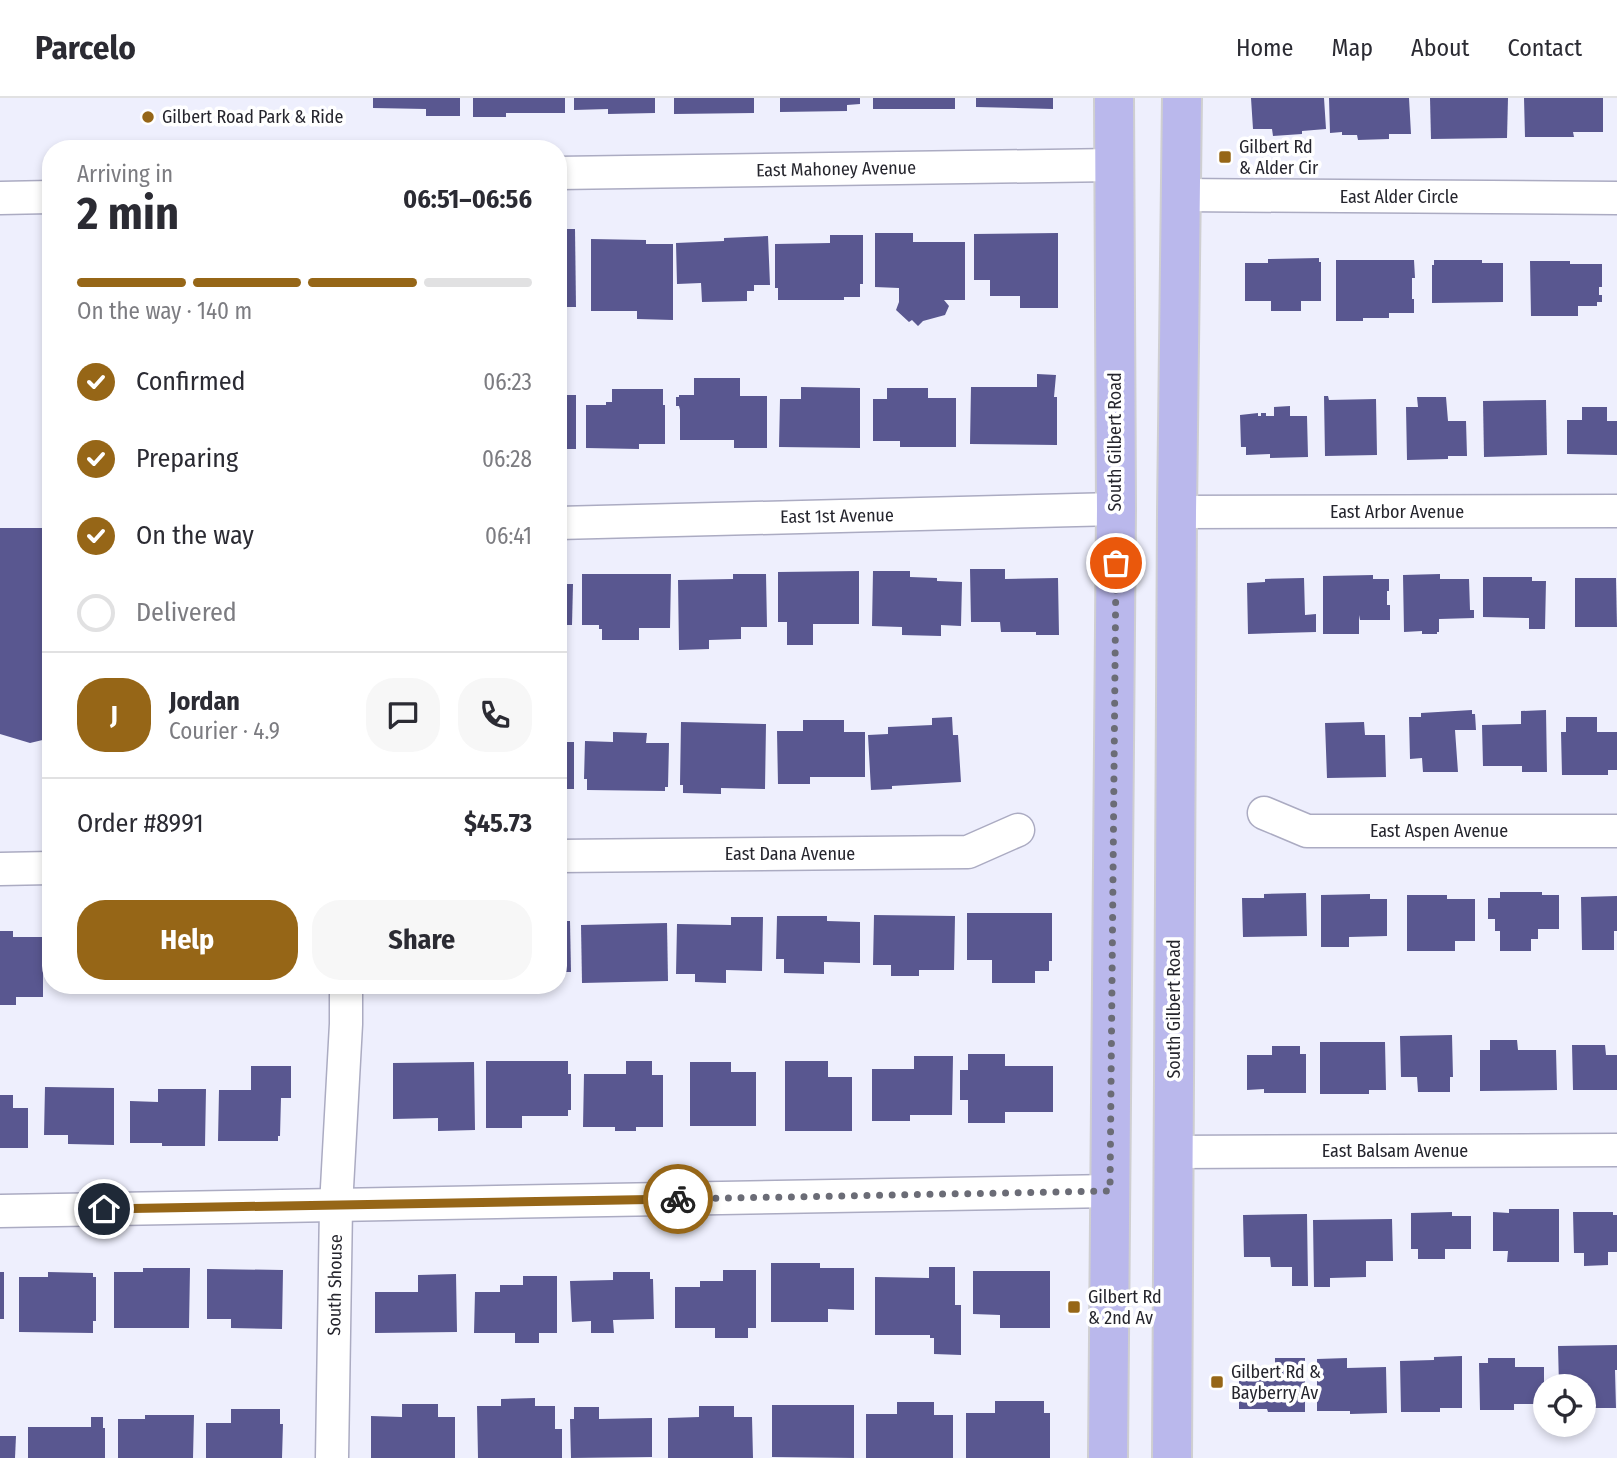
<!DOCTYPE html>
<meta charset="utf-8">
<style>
:root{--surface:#fff;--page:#f7f7f7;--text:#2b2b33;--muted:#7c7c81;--line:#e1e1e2;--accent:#966617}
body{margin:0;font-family:"Fira Sans Condensed",sans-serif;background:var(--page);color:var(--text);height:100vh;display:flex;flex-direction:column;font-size:26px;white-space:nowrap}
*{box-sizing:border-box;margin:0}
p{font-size:23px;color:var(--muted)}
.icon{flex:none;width:38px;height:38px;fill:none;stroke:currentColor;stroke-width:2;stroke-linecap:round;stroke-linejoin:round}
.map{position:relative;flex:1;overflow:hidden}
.panel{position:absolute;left:42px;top:42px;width:525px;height:854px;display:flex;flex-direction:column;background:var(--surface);border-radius:28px;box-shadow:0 4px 10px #0003}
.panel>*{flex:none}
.tools{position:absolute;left:1533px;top:1276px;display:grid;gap:14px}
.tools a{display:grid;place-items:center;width:63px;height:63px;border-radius:50%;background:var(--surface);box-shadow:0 4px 10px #0003;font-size:35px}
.pin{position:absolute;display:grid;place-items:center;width:60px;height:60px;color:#fff;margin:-30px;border:4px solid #fff;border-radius:50%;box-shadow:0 2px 7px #0007}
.courier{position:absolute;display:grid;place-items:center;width:70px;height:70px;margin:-35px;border:5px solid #966617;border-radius:50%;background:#fff;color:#222;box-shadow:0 2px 9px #0007}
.summary em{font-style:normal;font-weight:700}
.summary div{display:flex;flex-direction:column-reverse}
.summary{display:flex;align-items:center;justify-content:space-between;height:119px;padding:0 35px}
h1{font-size:46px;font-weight:700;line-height:52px}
.bar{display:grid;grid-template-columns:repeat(4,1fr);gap:10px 7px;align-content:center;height:84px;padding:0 35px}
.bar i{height:9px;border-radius:5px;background:var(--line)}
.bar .on{background:var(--accent)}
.bar p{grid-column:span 4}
.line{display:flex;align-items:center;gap:18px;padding:0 35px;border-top:2px solid var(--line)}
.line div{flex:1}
.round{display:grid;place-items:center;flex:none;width:74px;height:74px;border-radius:28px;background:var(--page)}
ol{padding:0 35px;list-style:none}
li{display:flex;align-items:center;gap:21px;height:77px}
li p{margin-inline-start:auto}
li .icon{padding:7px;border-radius:50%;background:var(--accent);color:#fff;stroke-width:4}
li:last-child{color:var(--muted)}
li i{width:38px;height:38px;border:4px solid var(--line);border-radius:50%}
.primary-button{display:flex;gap:14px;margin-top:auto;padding:14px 35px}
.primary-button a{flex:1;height:80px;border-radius:28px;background:var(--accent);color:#fff;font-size:28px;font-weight:700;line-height:80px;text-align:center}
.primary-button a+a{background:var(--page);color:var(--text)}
header{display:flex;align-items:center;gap:42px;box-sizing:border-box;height:98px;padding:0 35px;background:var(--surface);border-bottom:2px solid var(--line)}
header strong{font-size:33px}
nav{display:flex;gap:38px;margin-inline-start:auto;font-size:24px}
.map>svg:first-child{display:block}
.building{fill:#595790}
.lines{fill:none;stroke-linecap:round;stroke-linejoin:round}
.minor-casing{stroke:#ababc2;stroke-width:35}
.major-casing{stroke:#cfcfd1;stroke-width:42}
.minor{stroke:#fff;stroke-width:32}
.major{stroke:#bab8ec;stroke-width:38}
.done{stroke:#6b6c76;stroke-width:7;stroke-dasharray:0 12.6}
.route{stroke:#966617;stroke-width:9}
.poi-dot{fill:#966617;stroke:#fff;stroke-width:2.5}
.labels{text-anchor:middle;stroke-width:7;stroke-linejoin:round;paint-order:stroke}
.poi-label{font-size:18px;fill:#25252d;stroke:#fff;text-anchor:start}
.street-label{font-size:18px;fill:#25252d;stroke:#fff}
</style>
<header>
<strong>Parcelo</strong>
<nav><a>Home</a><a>Map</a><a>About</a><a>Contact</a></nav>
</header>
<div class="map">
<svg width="1617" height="1360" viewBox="0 0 1617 1360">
<rect width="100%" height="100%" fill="#eeeffd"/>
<!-- building -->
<g class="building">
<polygon points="373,0 460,0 460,18 426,18 426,11 373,10"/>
<polygon points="473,0 565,0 565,15 506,15 506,19 473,19"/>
<polygon points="574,0 655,0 655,15 608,16 608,11 574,12"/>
<polygon points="674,0 754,0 754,15 674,16"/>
<polygon points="780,0 860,0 860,6 847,7 847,13 780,14"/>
<rect x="873" y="0" width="82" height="11"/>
<polygon points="976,0 1053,0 1053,11 976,9"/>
<polygon points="1251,0 1324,0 1326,31 1302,33 1302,36 1273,38 1272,31 1253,31"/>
<polygon points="1329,0 1409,0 1411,36 1389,36 1389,41 1358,42 1357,37 1342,37 1342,34 1330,35"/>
<polygon points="1430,0 1508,0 1507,40 1431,41"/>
<polygon points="1524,0 1603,0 1603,34 1573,34 1574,39 1525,39"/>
<polygon points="558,131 575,131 576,209 558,209"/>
<polygon points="875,135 913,135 913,144 965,144 965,202 944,202 949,208 945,217 923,223 918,228 912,222 909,224 896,212 899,204 899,190 875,189"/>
<polygon points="1058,135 1058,210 1020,210 1020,198 990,198 990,182 974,182 974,136"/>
<polygon points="830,137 863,137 863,186 860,186 860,199 844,199 844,202 778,202 778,190 775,190 775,146 830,145"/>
<polygon points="768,138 770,187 754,187 754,193 747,193 747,203 702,204 701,185 677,186 676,145 724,143 724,140"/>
<polygon points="591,141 646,142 646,146 673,146 673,222 637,221 637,213 591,213"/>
<polygon points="1319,160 1319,164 1321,164 1321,203 1301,203 1301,213 1271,213 1271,203 1245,203 1245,165 1268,165 1268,161"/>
<polygon points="1336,162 1414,162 1415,180 1412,180 1412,201 1414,201 1414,215 1389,215 1389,220 1363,220 1363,223 1336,223"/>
<polygon points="1434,162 1482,162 1482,165 1503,165 1503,204 1432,205 1432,167 1434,167"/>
<polygon points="1530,163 1570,163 1570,166 1602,166 1602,189 1599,189 1599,197 1602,197 1602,204 1597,204 1597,208 1578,208 1578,218 1531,218"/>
<polygon points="1037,276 1056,277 1054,299 1057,299 1057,347 970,346 971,289 1037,289"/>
<polygon points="694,280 740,280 740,298 767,298 767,350 734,350 734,342 680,342 680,312 679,308 676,308 676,299 679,299 679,297 694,297"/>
<polygon points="801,289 860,290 860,350 779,349 780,301 801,301"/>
<polygon points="887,290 928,290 928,300 956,300 956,349 900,349 900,343 873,343 873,301 887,301"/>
<polygon points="612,291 663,291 663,307 665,307 665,346 639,346 639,351 586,350 586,307 606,307 606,304 612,304"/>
<rect x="558" y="297" width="18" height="54"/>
<polygon points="1324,298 1328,298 1329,302 1376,301 1377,357 1325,358"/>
<polygon points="1417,299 1446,299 1448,323 1466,323 1467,358 1448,358 1448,361 1407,362 1406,309 1418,309"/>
<polygon points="1546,302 1547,357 1484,359 1483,303"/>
<polygon points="1290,308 1290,318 1307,318 1308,359 1270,360 1270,356 1246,357 1246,349 1241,349 1240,317 1258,315 1258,318 1261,318 1261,315 1266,315 1266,318 1274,318 1274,309"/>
<polygon points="1582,309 1607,309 1607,323 1617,323 1617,357 1567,356 1567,322 1582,322"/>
<polygon points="0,430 51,430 51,640 30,645 0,636"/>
<polygon points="970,471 1005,471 1005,481 1058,480 1059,537 1036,537 1036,534 1001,534 1000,524 971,524"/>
<polygon points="859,473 859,526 813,526 813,547 787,547 787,524 778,524 778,474"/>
<polygon points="873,473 910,473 910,479 937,480 937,483 962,484 961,528 941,527 941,538 902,537 902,529 872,528"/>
<polygon points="582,476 671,476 670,530 639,530 639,542 602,542 602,531 599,531 599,527 582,527"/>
<polygon points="733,476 766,476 767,529 741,529 741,541 709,542 709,551 679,552 678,482 733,481"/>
<polygon points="1440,476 1440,481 1469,481 1470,512 1474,512 1474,520 1439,521 1439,534 1437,534 1437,536 1422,536 1422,533 1404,534 1403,477"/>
<polygon points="1373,477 1373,481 1389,481 1389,493 1387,493 1387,507 1390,507 1390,522 1360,522 1359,517 1359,536 1323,536 1323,478"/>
<polygon points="1483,479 1532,479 1532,483 1546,483 1545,531 1529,531 1529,520 1483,519"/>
<polygon points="1304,480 1305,517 1316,516 1316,534 1248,536 1247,485 1265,484 1265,481"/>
<polygon points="1575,480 1616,480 1617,529 1575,529"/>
<polygon points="558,486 573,486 572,527 558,527"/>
<polygon points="1472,612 1472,616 1475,616 1476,632 1455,632 1458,674 1423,674 1422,660 1410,661 1409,619 1421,619 1421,615"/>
<polygon points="1546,612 1547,674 1522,674 1522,668 1483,668 1482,627 1521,626 1521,613"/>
<polygon points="952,619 953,637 958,637 961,684 892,688 892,691 871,692 868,637 888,636 888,629 932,627 932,620"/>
<polygon points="1566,619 1597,619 1597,634 1617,634 1617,672 1608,672 1608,677 1562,677 1561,634 1566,634"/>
<polygon points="803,622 844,622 844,634 865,634 865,679 810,679 810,686 778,686 777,633 803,633"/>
<polygon points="681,624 766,626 765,691 721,690 721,696 683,695 683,687 680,687"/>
<polygon points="1364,624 1365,637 1385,637 1386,679 1327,680 1325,625"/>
<polygon points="613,634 647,635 646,645 669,645 668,689 665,689 665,693 587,692 587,681 584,681 585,643 613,644"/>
<rect x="558" y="644" width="16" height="47"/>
<polygon points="1500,794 1542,794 1542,797 1559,797 1559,831 1538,831 1538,841 1531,841 1531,853 1500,853 1500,833 1495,833 1495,821 1488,821 1488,800 1500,800"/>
<polygon points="1306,795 1307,838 1243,839 1242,800 1264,800 1264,796"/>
<polygon points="1370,796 1370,801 1387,801 1387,838 1349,839 1349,849 1321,849 1321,797"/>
<polygon points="1407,797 1447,797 1447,801 1475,801 1475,843 1455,843 1455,853 1407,853"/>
<polygon points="1617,798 1617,833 1614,833 1614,852 1582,852 1581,799"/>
<polygon points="967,815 1052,815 1052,863 1049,863 1049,873 1035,873 1035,885 992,885 992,862 967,862"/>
<polygon points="874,817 955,818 954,872 919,872 919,878 891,878 891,867 873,867"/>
<polygon points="777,818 827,818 827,823 860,824 860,865 824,864 824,876 784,875 784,861 776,861"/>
<polygon points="731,819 763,819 762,873 726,872 726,885 695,884 695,876 676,876 677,826 731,827"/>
<polygon points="558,823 570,823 571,874 558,874"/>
<polygon points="667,825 668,883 582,885 581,827"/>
<polygon points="0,833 13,833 13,839 43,839 43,899 16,899 16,907 0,907"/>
<polygon points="1452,937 1453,979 1450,979 1450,994 1418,994 1417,979 1401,979 1400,938"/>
<polygon points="1490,942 1517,942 1518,952 1556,952 1557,992 1480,993 1480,952 1490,952"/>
<polygon points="1320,944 1385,944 1386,992 1369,992 1369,996 1320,996"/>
<polygon points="1572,947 1605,947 1606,957 1617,957 1617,992 1573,992"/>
<polygon points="1272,948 1300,948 1300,956 1306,956 1306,995 1264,995 1264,991 1247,992 1247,957 1272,957"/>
<polygon points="968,956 1005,956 1005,968 1053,968 1053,1014 1005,1014 1005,1025 968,1025 968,1002 960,1002 960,972 968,972"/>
<polygon points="914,958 953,958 952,1017 910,1017 910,1023 872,1023 872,971 914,971"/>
<polygon points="486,963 568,963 568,976 571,976 571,1012 568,1012 568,1018 522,1018 522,1030 486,1030"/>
<polygon points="626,963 652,963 652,977 663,977 663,1029 636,1029 636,1033 615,1033 615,1029 583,1029 584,976 626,976"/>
<polygon points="785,963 828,963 828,979 852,979 852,1033 785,1033"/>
<polygon points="474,964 475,1032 438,1033 438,1020 393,1021 393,965"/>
<polygon points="690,964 731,964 731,974 756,974 756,1028 690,1028"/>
<polygon points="251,968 291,968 291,1000 281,1000 280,1038 278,1038 278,1043 218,1043 219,992 251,992"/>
<polygon points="45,989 114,990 114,1047 68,1046 68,1037 44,1037"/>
<polygon points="158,991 206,991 205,1048 162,1048 162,1045 130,1045 130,1003 158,1004"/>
<polygon points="0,997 13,997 13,1010 28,1010 28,1050 0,1050"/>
<polygon points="1509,1111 1559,1111 1559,1164 1507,1164 1508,1153 1493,1153 1493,1114 1509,1115"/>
<polygon points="1452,1114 1452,1118 1471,1118 1471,1151 1445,1151 1445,1161 1418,1161 1418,1151 1411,1151 1411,1115"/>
<polygon points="1573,1114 1613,1114 1613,1117 1617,1117 1617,1154 1608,1154 1608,1167 1584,1168 1584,1155 1574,1155"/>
<polygon points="1307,1116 1308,1188 1292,1188 1292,1169 1271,1169 1270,1159 1244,1159 1243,1117"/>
<polygon points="1392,1121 1393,1163 1366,1163 1366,1179 1330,1180 1330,1189 1314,1189 1313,1122"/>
<polygon points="771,1165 820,1165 820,1170 854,1170 854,1212 828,1211 828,1224 771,1224"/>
<polygon points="929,1169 955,1169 955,1207 961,1207 961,1257 934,1256 934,1240 930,1240 930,1237 875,1237 875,1179 929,1180"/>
<polygon points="143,1170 190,1170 189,1230 114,1230 114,1174 143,1174"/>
<polygon points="207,1171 283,1172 282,1231 231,1230 231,1221 207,1221"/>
<polygon points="723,1172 756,1172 756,1230 748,1230 748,1240 715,1240 715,1230 675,1230 675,1189 700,1189 700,1183 723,1183"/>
<polygon points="973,1173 1050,1173 1050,1230 1000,1230 1000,1217 973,1216"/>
<rect x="0" y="1174" width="4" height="47"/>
<polygon points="48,1174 93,1175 93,1179 96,1179 96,1223 93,1223 93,1235 19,1234 19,1179 48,1179"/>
<polygon points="613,1174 650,1174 650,1181 653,1181 654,1221 613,1222 614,1235 591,1235 591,1223 572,1224 570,1183 613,1182"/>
<polygon points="456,1176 457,1234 375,1235 375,1194 418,1194 418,1177"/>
<polygon points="523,1178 557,1178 557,1235 539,1235 539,1245 515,1245 515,1235 474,1235 475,1194 500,1194 500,1187 523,1187"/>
<polygon points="1617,1247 1617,1272 1615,1272 1616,1310 1584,1310 1584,1288 1559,1288 1558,1248"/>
<polygon points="1462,1258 1462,1310 1440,1310 1440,1314 1401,1314 1400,1263 1434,1262 1434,1259"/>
<polygon points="1275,1260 1305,1260 1305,1314 1268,1314 1267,1311 1239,1311 1239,1270 1275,1270"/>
<polygon points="1347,1260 1347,1270 1386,1269 1387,1315 1350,1316 1350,1313 1317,1313 1317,1261"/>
<polygon points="1488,1260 1515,1260 1515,1269 1544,1269 1544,1306 1514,1306 1514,1312 1480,1312 1479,1265 1488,1265"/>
<polygon points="535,1300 535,1308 555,1308 555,1331 562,1331 562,1360 478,1360 477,1308 501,1308 501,1301"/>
<polygon points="995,1303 1044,1303 1044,1315 1050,1315 1050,1360 966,1360 966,1315 995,1315"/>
<polygon points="897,1304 934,1304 934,1317 953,1317 953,1360 866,1360 866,1316 897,1316"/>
<polygon points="402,1306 438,1306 438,1319 455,1319 455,1360 371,1360 371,1318 402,1319"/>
<polygon points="772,1307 854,1307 854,1360 772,1359"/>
<polygon points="699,1308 734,1308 734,1319 752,1319 753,1360 668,1360 668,1320 699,1319"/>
<polygon points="574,1309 599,1309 599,1321 652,1320 652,1359 571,1360 570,1321 574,1321"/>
<polygon points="231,1311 280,1311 280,1326 283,1326 282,1360 206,1360 206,1325 231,1325"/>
<polygon points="145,1317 194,1317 193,1360 118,1360 118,1321 145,1321"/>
<polygon points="91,1319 103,1319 103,1330 105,1330 105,1360 28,1360 28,1329 91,1329"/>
<polygon points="0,1338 16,1338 15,1360 0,1360"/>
</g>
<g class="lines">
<!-- minor casing -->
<g class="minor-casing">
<g id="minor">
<polyline points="558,75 1113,67"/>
<polyline points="1181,97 1617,100"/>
<polyline points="0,100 51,99"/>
<polyline points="1177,414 1617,413"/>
<polyline points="558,425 1116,411"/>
<polyline points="1264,715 1307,733 1617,733"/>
<polyline points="558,758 968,754 1018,732"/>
<polyline points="0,771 51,770"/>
<polyline points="1173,1054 1617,1052"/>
<polyline points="0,1113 1110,1093"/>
<polyline points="332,1360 336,1108 346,926 346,887"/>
</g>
</g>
<!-- major casing -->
<g class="major-casing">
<g id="major">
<polyline points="1108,1360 1116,411 1114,0"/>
<polyline points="1172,1360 1177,414 1182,0"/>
</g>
</g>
<!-- minor -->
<use href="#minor" class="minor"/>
<!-- major -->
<use href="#major" class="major"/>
</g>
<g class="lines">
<!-- done -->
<polyline class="done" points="678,1101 1110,1093 1116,465"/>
<!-- route -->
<polyline class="route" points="104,1111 678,1101"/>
</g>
<!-- markers -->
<g class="poi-dot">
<circle cx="148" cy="19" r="7"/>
<rect x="1218" y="52" width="14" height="14" rx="3.5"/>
<rect x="1067" y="1202" width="14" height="14" rx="3.5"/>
<rect x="1210" y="1277" width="14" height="14" rx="3.5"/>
</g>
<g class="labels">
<!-- poi labels -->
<g class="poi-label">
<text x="162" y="25">Gilbert Road Park &amp; Ride</text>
<text x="1239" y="55">Gilbert Rd<tspan x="1239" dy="21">&amp; Alder Cir</tspan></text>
<text x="1088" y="1205">Gilbert Rd<tspan x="1088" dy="21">&amp; 2nd Av</tspan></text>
<text x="1231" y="1280">Gilbert Rd &amp;<tspan x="1231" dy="21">Bayberry Av</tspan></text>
</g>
<!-- street labels -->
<g class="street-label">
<text transform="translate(836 71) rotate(-1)" y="6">East Mahoney Avenue</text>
<text x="1399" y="105">East Alder Circle</text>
<text transform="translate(1115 344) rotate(-90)" y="6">South Gilbert Road</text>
<text x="1397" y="420">East Arbor Avenue</text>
<text transform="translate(837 418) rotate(-1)" y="6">East 1st Avenue</text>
<text x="1439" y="739">East Aspen Avenue</text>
<text x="790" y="762">East Dana Avenue</text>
<text transform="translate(1174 911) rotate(-90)" y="6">South Gilbert Road</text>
<text x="1395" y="1059">East Balsam Avenue</text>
<text transform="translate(335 1187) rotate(-89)" y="6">South Shouse</text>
</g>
</g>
</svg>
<div class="tools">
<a><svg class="icon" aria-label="locate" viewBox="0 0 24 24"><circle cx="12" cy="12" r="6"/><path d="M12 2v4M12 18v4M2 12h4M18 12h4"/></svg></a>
</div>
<div class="pin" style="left:1116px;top:465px;background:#ea580c"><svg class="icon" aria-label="bag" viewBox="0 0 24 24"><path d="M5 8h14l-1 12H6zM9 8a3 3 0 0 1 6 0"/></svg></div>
<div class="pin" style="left:104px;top:1111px;background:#1f2937"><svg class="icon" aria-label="home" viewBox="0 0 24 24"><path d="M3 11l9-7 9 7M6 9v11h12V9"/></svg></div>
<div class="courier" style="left:678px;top:1101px"><svg class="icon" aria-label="bike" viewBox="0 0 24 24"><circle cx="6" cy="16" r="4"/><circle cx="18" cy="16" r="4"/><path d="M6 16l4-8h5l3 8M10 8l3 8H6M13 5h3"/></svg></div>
<section class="panel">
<div class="summary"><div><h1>2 min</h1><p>Arriving in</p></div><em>06:51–06:56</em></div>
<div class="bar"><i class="on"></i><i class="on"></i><i class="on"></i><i></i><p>On the way · 140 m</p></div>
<ol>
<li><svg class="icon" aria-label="check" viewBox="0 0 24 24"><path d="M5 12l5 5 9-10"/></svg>Confirmed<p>06:23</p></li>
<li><svg class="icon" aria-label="check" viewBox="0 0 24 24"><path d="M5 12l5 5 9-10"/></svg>Preparing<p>06:28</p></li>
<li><svg class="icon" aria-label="check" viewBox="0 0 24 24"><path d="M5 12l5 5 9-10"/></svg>On the way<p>06:41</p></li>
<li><i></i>Delivered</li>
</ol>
<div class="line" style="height:126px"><b class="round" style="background:var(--accent);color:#fff">J</b><div><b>Jordan</b><p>Courier · 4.9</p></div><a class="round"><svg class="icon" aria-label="chat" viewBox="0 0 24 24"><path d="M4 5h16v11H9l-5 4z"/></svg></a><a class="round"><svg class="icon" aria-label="phone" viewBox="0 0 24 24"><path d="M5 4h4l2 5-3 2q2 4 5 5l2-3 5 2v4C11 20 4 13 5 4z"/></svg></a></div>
<div class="line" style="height:91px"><div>Order #8991</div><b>$45.73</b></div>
<div class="primary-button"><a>Help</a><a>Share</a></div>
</section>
</div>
